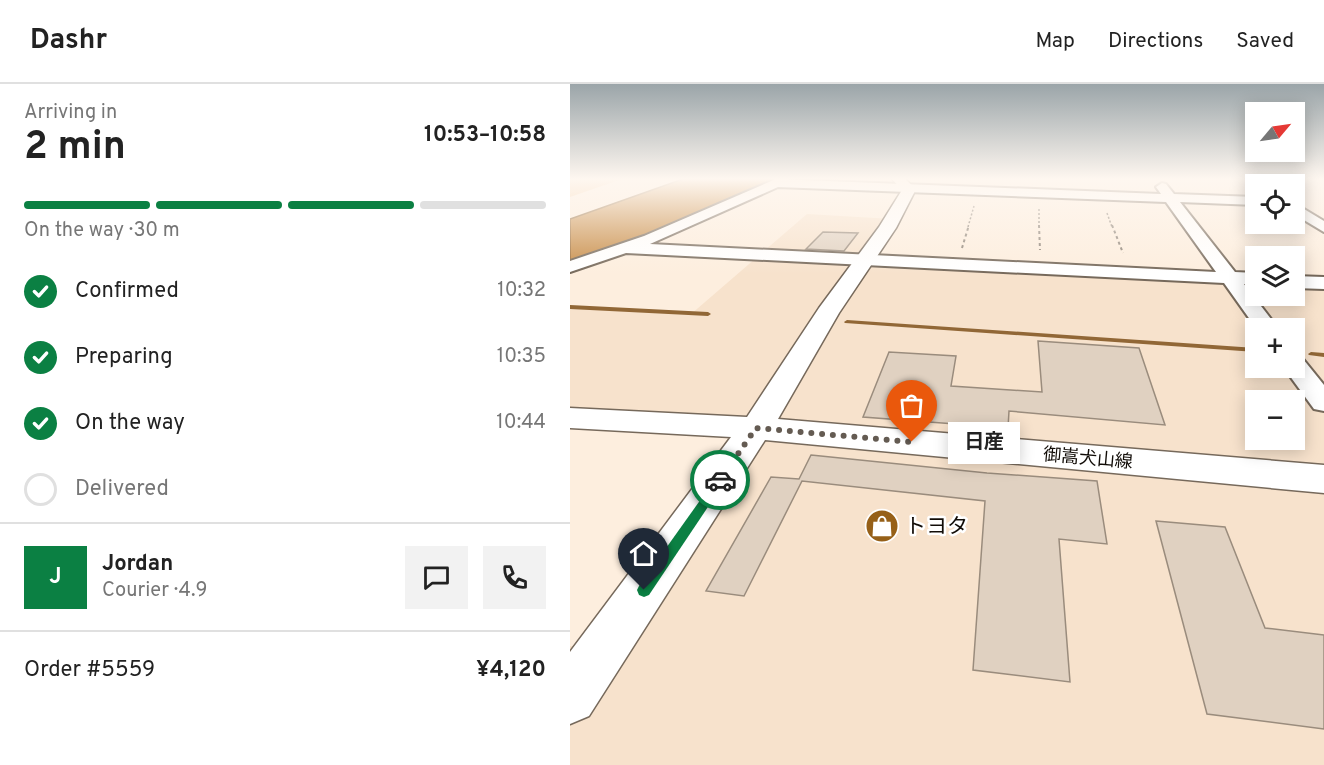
<!DOCTYPE html>
<meta charset="utf-8">
<style>
:root{--surface:#fff;--page:#f2f2f2;--text:#222;--muted:#767676;--line:#e0e0e0;--accent:#0b8043}
body{margin:0;font-family:Overpass,"Noto Sans JP",sans-serif;background:var(--page);color:var(--text);height:100vh;display:flex;flex-direction:column;font-size:22px;white-space:nowrap}
*{box-sizing:border-box;margin:0}
p{font-size:20px;color:var(--muted)}
.icon{flex:none;width:33px;height:33px;fill:none;stroke:currentColor;stroke-width:2;stroke-linecap:round;stroke-linejoin:round}
.map{position:relative;flex:1;overflow:hidden}
.sheet{display:flex;flex-direction:column;background:var(--surface);width:570px}
.sheet>*{flex:none}
.needle{width:39px;rotate:61deg}
.tools{position:absolute;left:675px;top:18px;display:grid;gap:12px}
.tools a{display:grid;place-items:center;width:60px;height:60px;border-radius:0px;background:var(--surface);box-shadow:0 3px 15px #0003;font-size:30px}
.pin{position:absolute;display:grid;place-items:center;width:51px;height:51px;color:#fff;margin:-62px -26px;border-radius:50% 50% 50% 0;rotate:-45deg;box-shadow:0 0 6px #0007}
.pin .icon{rotate:45deg}
.courier{position:absolute;display:grid;place-items:center;width:60px;height:60px;margin:-30px;border:4px solid #0b8043;border-radius:50%;background:#fff;color:#222;box-shadow:0 2px 8px #0007}
.bubble{position:absolute;height:42px;border-radius:0px;background:var(--surface);box-shadow:0 3px 15px #0003;font-size:20px;font-weight:700;line-height:42px;text-align:center}
.headline em{font-style:normal;font-weight:700}
.headline div{display:flex;flex-direction:column-reverse}
.headline{display:flex;align-items:center;justify-content:space-between;height:102px;padding:0 24px}
h1{font-size:39px;font-weight:700;line-height:45px}
.bar{display:grid;grid-template-columns:repeat(4,1fr);gap:9px 6px;align-content:center;height:72px;padding:0 24px}
.bar i{height:8px;border-radius:4px;background:var(--line)}
.bar .selected{background:var(--accent)}
.bar p{grid-column:span 4}
.line{display:flex;align-items:center;gap:15px;padding:0 24px;border-top:2px solid var(--line)}
.line div{flex:1}
.round{display:grid;place-items:center;flex:none;width:63px;height:63px;border-radius:0px;background:var(--page)}
ol{padding:0 24px;list-style:none}
li{display:flex;align-items:center;gap:18px;height:66px}
li p{margin-inline-start:auto}
li .icon{padding:6px;border-radius:50%;background:var(--accent);color:#fff;stroke-width:4}
li:last-child{color:var(--muted)}
li i{width:33px;height:33px;border:3px solid var(--line);border-radius:50%}
header{display:flex;align-items:center;gap:36px;box-sizing:border-box;height:84px;padding:0 30px;background:var(--surface);border-bottom:2px solid var(--line)}
header strong{font-size:28px}
nav{display:flex;gap:33px;margin-inline-start:auto;font-size:21px}
main{display:flex;flex:1;min-height:0}
.map>svg:first-child{display:block}
.built{fill:#f7e2cc;fill-rule:evenodd}
.green{fill:#f4cea4}
.water{fill:#c88e4a;stroke:#916736;stroke-width:1.5}
.lines{fill:none;stroke-linecap:round;stroke-linejoin:round}
.stream{fill:#916736;fill-rule:evenodd}
.building{fill:#e0d1c1;stroke:#9a8c7d;stroke-width:1.5}
.street-casing{stroke:#76695b;stroke-width:4}
.secondary-casing{stroke:#76695b;stroke-width:3}
.path-far1{stroke:#8b8176;stroke-width:1.5;stroke-dasharray:2 2;stroke-linecap:butt}
.path{stroke:#8b8176;stroke-width:2;stroke-dasharray:3 3;stroke-linecap:butt}
.street{fill:#fff;fill-rule:evenodd}
.secondary{fill:#fff;fill-rule:evenodd}
.route{fill:#0b8043}
.done{stroke:#645b52;stroke-width:6;stroke-dasharray:0 10.8}
.labels{text-anchor:middle;stroke-width:5;stroke-linejoin:round;paint-order:stroke}
.street-label{font-size:18px;fill:#110c07;stroke:#fff}
.near-poi-label{font-size:21px;fill:#110c07;stroke:#fff;text-anchor:start}
</style>
<header>
<strong>Dashr</strong>
<nav><a>Map</a><a>Directions</a><a>Saved</a></nav>
</header>
<main>
<section class="sheet">
<div class="headline"><div><h1>2 min</h1><p>Arriving in</p></div><em>10:53–10:58</em></div>
<div class="bar"><i class="selected"></i><i class="selected"></i><i class="selected"></i><i></i><p>On the way · 30 m</p></div>
<ol>
<li><svg class="icon" aria-label="check" viewBox="0 0 24 24"><path d="M5 12l5 5 9-10"/></svg>Confirmed<p>10:32</p></li>
<li><svg class="icon" aria-label="check" viewBox="0 0 24 24"><path d="M5 12l5 5 9-10"/></svg>Preparing<p>10:35</p></li>
<li><svg class="icon" aria-label="check" viewBox="0 0 24 24"><path d="M5 12l5 5 9-10"/></svg>On the way<p>10:44</p></li>
<li><i></i>Delivered</li>
</ol>
<div class="line" style="height:108px"><b class="round" style="background:var(--accent);color:#fff">J</b><div><b>Jordan</b><p>Courier · 4.9</p></div><a class="round"><svg class="icon" aria-label="chat" viewBox="0 0 24 24"><path d="M4 5h16v11H9l-5 4z"/></svg></a><a class="round"><svg class="icon" aria-label="phone" viewBox="0 0 24 24"><path d="M5 4h4l2 5-3 2q2 4 5 5l2-3 5 2v4C11 20 4 13 5 4z"/></svg></a></div>
<div class="line" style="height:78px"><div>Order #5559</div><b>¥4,120</b></div>
</section>
<div class="map">
<svg width="754" height="681" viewBox="0 0 754 681">
<rect width="100%" height="100%" fill="#fdeede"/>
<!-- built -->
<path class="built" d="M237 130 322 135 292 175 685 195 686 212H724L725 198 754 199V681H0V562L33 565 186 345 0 334V224L120 231ZM686 244H724V284H686ZM686 316H724V356H686Z"/>
<!-- green -->
<polygon class="green" points="0,95 52,95 0,113"/>
<!-- water -->
<polygon class="water" points="113,95 204,95 91,147 0,179 0,135"/>
<g class="lines">
<!-- stream -->
<g class="stream">
<polygon points="0,221 138,228 141,230 138,232 0,225"/>
<polygon points="277,236 686,264 686,268 275,239 274,238"/>
<polygon points="741,268 754,269 754,273 739,271 738,270"/>
</g>
</g>
<!-- building -->
<g class="building">
<polygon points="253,148 288,149 274,167 236,165"/>
<polygon points="468,257 569,264 595,341 439,327 438,344 293,333 319,268 386,272 381,302 472,308"/>
<polygon points="241,371 417,389 527,397 537,460 489,455 500,598 403,586 415,417 232,397 174,512 136,507 201,393 229,395"/>
<polygon points="586,437 655,443 695,544 754,551 754,645 637,630"/>
</g>
<g class="lines">
<!-- street casing -->
<g class="street-casing">
<g id="street">
<path d="M206 95 591 110 586 103 592 99 596 100 604 110 686 113V121L610 118 665 188 686 189V200H674L708 244H686L654 199 56 169 0 188V177L74 152ZM208 103 596 118 646 188 80 160Z"/>
<polygon points="724,119 754,137 754,148 724,130"/>
<polygon points="724,192 754,193 754,205 724,204"/>
<polygon points="724,273 733,275 754,301 754,327 744,325 714,284 724,284"/>
</g>
</g>
<!-- secondary casing -->
<g class="secondary-casing">
<polygon id="secondary" points="322,95 335,95 346,105 326,144 269,229 208,335 754,381 754,409 195,356 19,632 0,640 0,568 161,353 0,344 0,324 177,333 249,224 309,143 332,106"/>
</g>
<!-- path-far1 -->
<g class="path-far1">
<polyline points="469,125 469,143"/>
<polyline points="537,129 542,143"/>
<polyline points="398,143 404,122"/>
</g>
<!-- path -->
<g class="path">
<polyline points="469,141 470,166"/>
<polyline points="542,141 553,169"/>
<polyline points="392,164 399,141"/>
</g>
<!-- street -->
<use href="#street" class="street"/>
<!-- secondary -->
<use href="#secondary" class="secondary"/>
</g>
<!-- sky -->
<linearGradient id="sky" x2="0" y2="1"><stop stop-color="#9ba5a9"/><stop offset="0.5" stop-color="#fef7f0"/><stop offset="1" stop-color="#fef7f0" stop-opacity="0"/></linearGradient>
<rect width="754" height="190" fill="url(#sky)"/>
<!-- route -->
<polygon class="route" points="150,392 154,394 154,399 79,511 74,513 69,511 67,506 69,502 146,394"/>
<g class="lines">
<!-- done -->
<polyline class="done" points="150,396 186,344 342,358"/>
</g>
<!-- icons -->
<defs>
<g id="shop-disc" transform="scale(1.725)"><circle r="9.5" fill="#966018" stroke="#fff"/><path d="M-5-2.5h2.3a2.7 3.5 0 0 1 5.4 0H5L5.5 6h-11ZM-1.5-2.5h3a1.5 2.3 0 0 0-3 0Z" fill="#fff"/></g>
</defs>
<g fill-rule="evenodd">
<use href="#shop-disc" x="312" y="442"/>
</g>
<g class="labels">
<!-- street labels -->
<g class="street-label">
<text transform="translate(518 374) rotate(5)" y="6">御嵩犬山線</text>
</g>
<!-- near-poi labels -->
<g class="near-poi-label">
<text x="335" y="449">トヨタ</text>
</g>
</g>
</svg>
<div class="tools">
<a><svg class="needle" viewBox="-14 -14 28 28"><path d="M0-13l5 13h-10z" fill="#e53935"/><path d="M0 13l5-13h-10z" fill="#767676"/></svg></a>
<a><svg class="icon" aria-label="locate" viewBox="0 0 24 24"><circle cx="12" cy="12" r="6"/><path d="M12 2v4M12 18v4M2 12h4M18 12h4"/></svg></a>
<a><svg class="icon" aria-label="layers" viewBox="0 0 24 24"><path d="M12 4l9 5-9 5-9-5zM3 14l9 5 9-5"/></svg></a>
<a>+</a>
<a>−</a>
</div>
<div class="pin" style="left:342px;top:358px;background:#ea580c"><svg class="icon" aria-label="bag" viewBox="0 0 24 24"><path d="M5 8h14l-1 12H6zM9 8a3 3 0 0 1 6 0"/></svg></div>
<div class="pin" style="left:74px;top:506px;background:#1f2937"><svg class="icon" aria-label="home" viewBox="0 0 24 24"><path d="M3 11l9-7 9 7M6 9v11h12V9"/></svg></div>
<div class="courier" style="left:150px;top:396px"><svg class="icon" aria-label="car" viewBox="0 0 24 24"><path d="M5 17H2v-5l4-1 3-4h7l3 4 3 1v5h-3M9 17h6M6 11h13"/><circle cx="7" cy="17" r="2"/><circle cx="17" cy="17" r="2"/></svg></div>
<div class="bubble" style="left:378px;top:338px;width:72px">日産</div>
</div>
</main>
